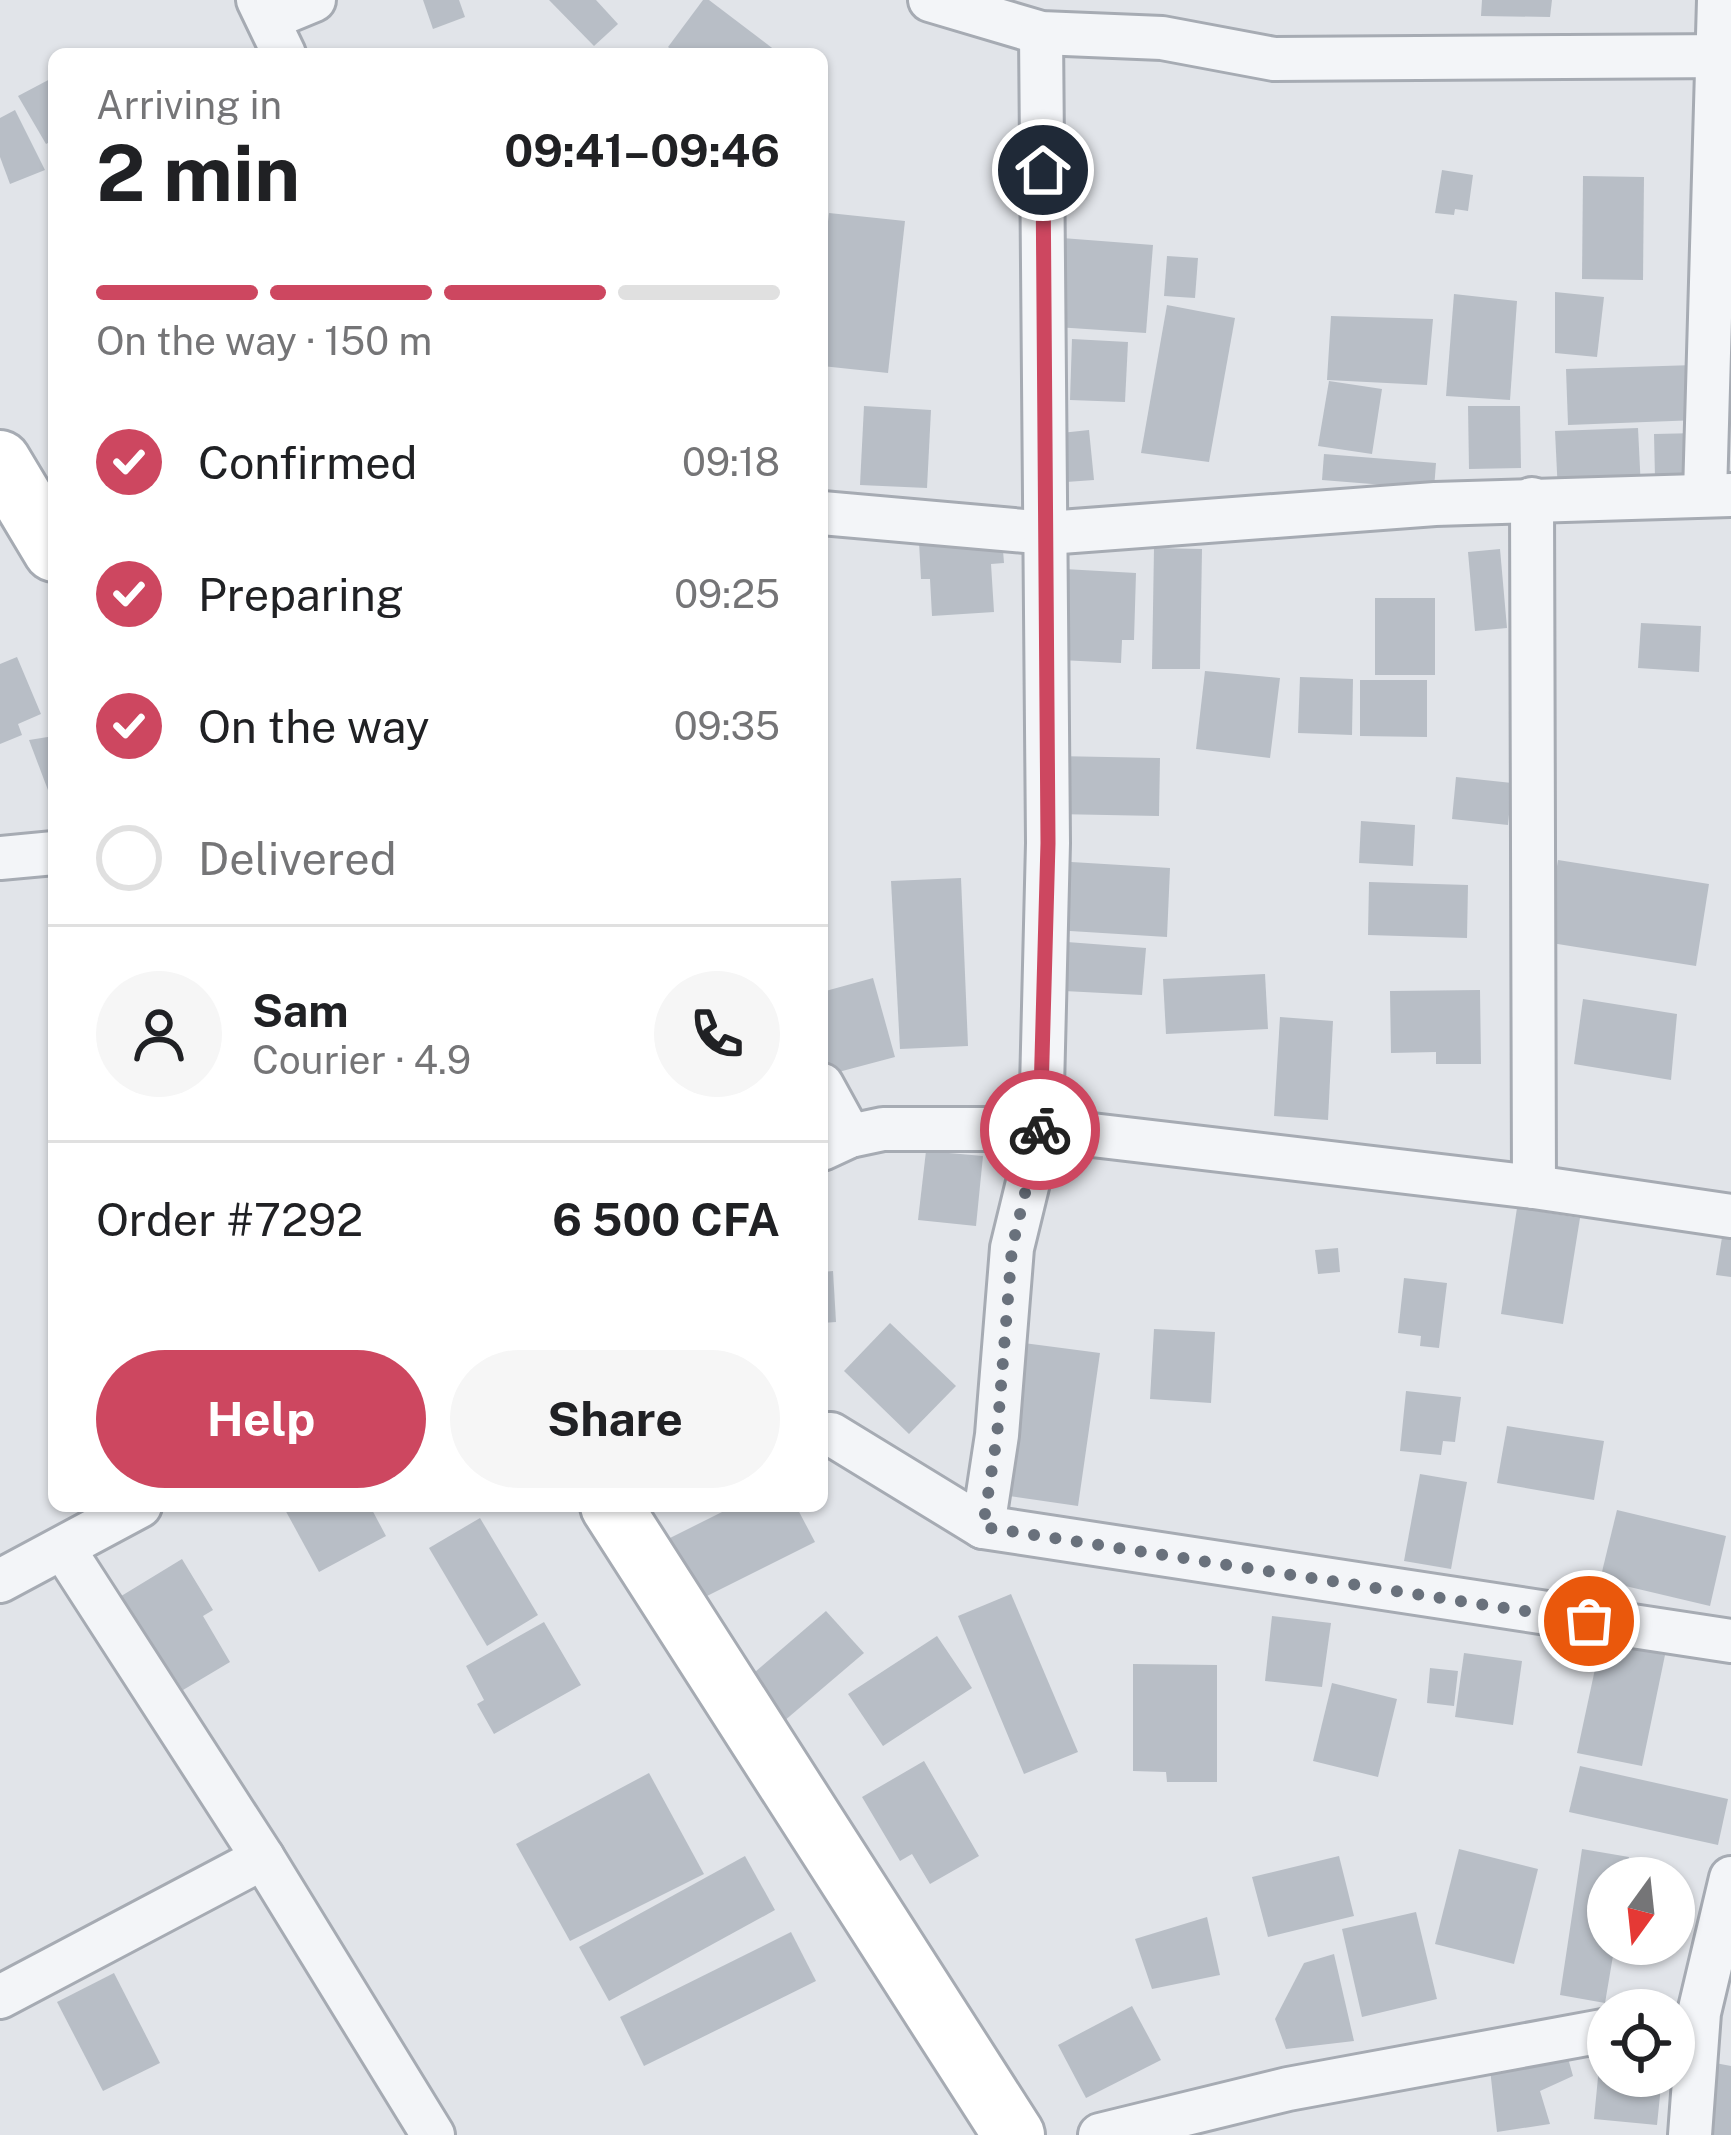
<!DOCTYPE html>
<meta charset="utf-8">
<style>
:root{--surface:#fff;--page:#f6f6f6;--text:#202124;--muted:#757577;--line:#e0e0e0;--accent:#cd4760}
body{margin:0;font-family:"Public Sans",sans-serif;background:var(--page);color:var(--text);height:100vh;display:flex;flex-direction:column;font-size:45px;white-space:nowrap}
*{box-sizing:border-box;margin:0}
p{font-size:39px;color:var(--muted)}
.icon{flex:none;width:66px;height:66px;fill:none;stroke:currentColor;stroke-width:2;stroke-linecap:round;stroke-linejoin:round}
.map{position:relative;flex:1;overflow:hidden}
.details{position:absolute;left:48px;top:48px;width:780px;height:1464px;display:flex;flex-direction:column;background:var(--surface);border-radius:18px;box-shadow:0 3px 9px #0004}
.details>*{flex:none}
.needle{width:78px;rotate:195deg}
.fabs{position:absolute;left:1587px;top:1857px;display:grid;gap:24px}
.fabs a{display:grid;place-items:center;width:108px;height:108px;border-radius:50%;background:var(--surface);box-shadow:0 3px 9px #0004;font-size:60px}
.pin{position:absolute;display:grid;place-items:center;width:102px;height:102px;color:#fff;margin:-51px;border:6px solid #fff;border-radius:50%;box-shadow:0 3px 12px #0007}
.courier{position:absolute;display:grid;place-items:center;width:120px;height:120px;margin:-60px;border:9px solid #cd4760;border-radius:50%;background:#fff;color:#222;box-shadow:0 3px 15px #0007}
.summary em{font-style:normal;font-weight:700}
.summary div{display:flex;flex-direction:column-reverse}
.summary{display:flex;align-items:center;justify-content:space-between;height:204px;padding:0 48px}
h1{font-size:78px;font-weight:700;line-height:90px}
.bar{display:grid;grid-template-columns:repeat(4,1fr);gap:18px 12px;align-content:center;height:144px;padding:0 48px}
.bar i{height:15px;border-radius:9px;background:var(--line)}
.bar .selected{background:var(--accent)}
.bar p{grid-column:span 4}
.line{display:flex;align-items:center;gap:30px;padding:0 48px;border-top:3px solid var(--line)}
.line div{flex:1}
.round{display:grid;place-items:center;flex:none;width:126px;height:126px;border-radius:63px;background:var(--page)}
ol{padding:0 48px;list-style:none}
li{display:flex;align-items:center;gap:36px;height:132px}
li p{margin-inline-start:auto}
li .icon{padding:12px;border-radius:50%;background:var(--accent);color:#fff;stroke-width:4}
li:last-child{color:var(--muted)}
li i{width:66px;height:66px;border:6px solid var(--line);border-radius:50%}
.button{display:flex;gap:24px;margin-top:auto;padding:24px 48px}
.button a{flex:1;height:138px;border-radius:72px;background:var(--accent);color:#fff;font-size:48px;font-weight:700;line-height:138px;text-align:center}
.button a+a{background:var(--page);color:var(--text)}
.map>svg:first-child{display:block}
.building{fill:#b8bec6}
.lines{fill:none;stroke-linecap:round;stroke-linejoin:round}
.street-casing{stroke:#a6abb3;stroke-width:48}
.secondary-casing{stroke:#a6abb3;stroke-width:66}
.street{stroke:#f3f5f8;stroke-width:42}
.secondary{stroke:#fff;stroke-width:60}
.done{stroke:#69717c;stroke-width:12;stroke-dasharray:0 21.6}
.route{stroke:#cd4760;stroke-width:15}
</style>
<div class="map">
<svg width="1731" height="2135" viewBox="0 0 1731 2135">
<rect width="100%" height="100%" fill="#e1e4e9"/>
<!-- building -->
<g class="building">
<polygon points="423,0 459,0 465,17 433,29"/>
<polygon points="549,0 596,0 618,24 594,46"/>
<polygon points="703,0 709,0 780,54 677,54 668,47"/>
<polygon points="1482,0 1552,0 1550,17 1481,16"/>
<polygon points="54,77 54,140 46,144 18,96"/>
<polygon points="15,110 45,170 10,184 0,157 0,118"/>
<polygon points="1442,170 1473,175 1468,211 1455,209 1454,215 1435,213"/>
<polygon points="1583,176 1644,177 1643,280 1582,279"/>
<polygon points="829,213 905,221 888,373 822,366 822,274"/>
<polygon points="1062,238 1153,245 1146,333 1056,327"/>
<polygon points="1167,256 1198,258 1195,298 1164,296"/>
<polygon points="1555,292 1604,297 1597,357 1555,353"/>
<polygon points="1454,294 1517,301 1510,400 1446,396"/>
<polygon points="1167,305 1235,318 1209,462 1141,453"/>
<polygon points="1331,316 1433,319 1427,385 1327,380"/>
<polygon points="1072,339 1128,342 1125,402 1070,400"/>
<polygon points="1695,365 1698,420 1568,425 1566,369"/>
<polygon points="1329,381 1382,389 1372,454 1318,446"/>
<polygon points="864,406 931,410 927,488 860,485"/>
<polygon points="1468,406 1520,406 1521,468 1469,469"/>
<polygon points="1638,428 1641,489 1558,493 1555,431"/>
<polygon points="1089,430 1094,480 1066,482 1061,433"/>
<polygon points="1699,433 1700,477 1655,478 1654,434"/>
<polygon points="1324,454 1436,463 1434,489 1322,480"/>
<polygon points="1002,538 1004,563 991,564 994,612 932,616 930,579 921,579 919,542"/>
<polygon points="1154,548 1202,549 1200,669 1152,669"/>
<polygon points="1500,549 1507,628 1475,631 1468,552"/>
<polygon points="1064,569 1136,573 1134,640 1122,640 1121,663 1060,660"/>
<rect x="1375" y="598" width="60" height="77"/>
<polygon points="1641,623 1701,626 1699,672 1638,668"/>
<polygon points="17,657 41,714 18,724 22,735 0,744 0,664"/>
<polygon points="1205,671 1280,678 1270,758 1196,749"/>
<polygon points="1300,677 1353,679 1352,735 1298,733"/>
<polygon points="1360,680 1427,680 1427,737 1360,736"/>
<polygon points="54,736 54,806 29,740"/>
<polygon points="1055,756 1160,758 1159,816 1055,814"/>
<polygon points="1456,777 1512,783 1508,825 1452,819"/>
<polygon points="1361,821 1415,825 1413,866 1359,863"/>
<polygon points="1558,860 1709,884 1696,966 1545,942"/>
<polygon points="1055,861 1170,868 1167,937 1054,930"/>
<polygon points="961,878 968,1046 900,1049 891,881"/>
<polygon points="1369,882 1468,885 1467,938 1368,935"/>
<polygon points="1067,942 1146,948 1142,995 1064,991"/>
<polygon points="1265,974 1268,1029 1166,1034 1163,979"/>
<polygon points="873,978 895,1057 831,1074 822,1040 822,992"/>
<polygon points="1480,990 1481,1064 1436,1064 1436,1052 1391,1053 1390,991"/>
<polygon points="1583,999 1677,1014 1671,1080 1574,1064"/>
<polygon points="1280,1017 1333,1021 1328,1120 1274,1116"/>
<polygon points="926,1151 983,1156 976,1226 918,1220"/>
<polygon points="1517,1208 1580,1218 1563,1324 1501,1314"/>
<polygon points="1723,1231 1731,1233 1731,1277 1716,1275"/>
<polygon points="1338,1248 1340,1272 1318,1274 1315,1250"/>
<polygon points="833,1271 836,1322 822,1323 822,1272"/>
<polygon points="1404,1278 1447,1283 1439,1348 1420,1346 1421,1336 1398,1333"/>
<polygon points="890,1323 956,1386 909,1434 844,1371"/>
<polygon points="1154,1329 1215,1332 1211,1403 1150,1399"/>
<polygon points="1016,1342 1100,1353 1078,1506 995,1494"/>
<polygon points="1406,1391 1461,1397 1455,1442 1443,1441 1441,1455 1400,1451"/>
<polygon points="1507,1426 1604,1441 1594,1500 1497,1483"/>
<polygon points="1420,1474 1467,1482 1451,1569 1404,1561"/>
<polygon points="283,1506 370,1506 386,1536 319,1572"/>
<polygon points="734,1506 796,1506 815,1542 691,1604 660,1543"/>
<polygon points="1617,1510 1726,1536 1710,1606 1600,1580"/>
<polygon points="480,1518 538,1615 487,1646 429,1548"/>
<polygon points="182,1559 213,1610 203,1616 230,1662 183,1690 173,1675 167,1679 118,1598"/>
<polygon points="1011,1594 1078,1752 1024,1774 958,1616"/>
<polygon points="826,1611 864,1653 770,1733 733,1691"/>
<polygon points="1272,1616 1331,1623 1322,1687 1265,1681"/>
<polygon points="544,1622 581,1685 494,1734 477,1704 484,1700 466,1666"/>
<polygon points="937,1636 972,1688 883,1746 848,1694"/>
<polygon points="1601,1641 1665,1655 1642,1766 1577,1753"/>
<polygon points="1464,1653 1522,1661 1513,1725 1455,1717"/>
<polygon points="1133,1664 1217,1665 1217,1782 1167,1782 1166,1772 1133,1771"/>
<polygon points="1430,1668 1458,1671 1454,1706 1427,1703"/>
<polygon points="1332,1683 1397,1699 1378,1777 1313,1761"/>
<polygon points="924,1761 979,1856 930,1884 912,1854 900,1861 862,1797"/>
<polygon points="1580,1766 1728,1799 1718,1845 1569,1812"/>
<polygon points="649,1773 704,1874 570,1941 516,1844"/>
<polygon points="1459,1849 1538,1869 1514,1964 1435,1944"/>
<polygon points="1582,1849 1629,1857 1625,1878 1608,1878 1608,1944 1615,1944 1605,2003 1560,1995"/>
<polygon points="745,1856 775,1910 609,2001 579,1947"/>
<polygon points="1339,1856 1354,1916 1268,1937 1252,1877"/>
<polygon points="1416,1912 1437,1999 1362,2017 1342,1929"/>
<polygon points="1207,1917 1220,1975 1152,1989 1135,1939"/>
<polygon points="791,1932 816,1981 644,2066 620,2017"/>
<polygon points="1334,1954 1354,2041 1286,2049 1275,2019 1304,1963"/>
<polygon points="114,1973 160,2063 103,2091 57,2002"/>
<polygon points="1132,2006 1161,2060 1086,2098 1058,2045"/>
<polygon points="1564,2044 1573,2076 1540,2091 1550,2124 1497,2132 1489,2060"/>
<polygon points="1601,2046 1608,2046 1608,2076 1662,2076 1657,2125 1594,2119"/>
<polygon points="1710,2062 1731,2066 1731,2135 1695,2135"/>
</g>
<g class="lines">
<!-- street casing -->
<g class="street-casing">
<g id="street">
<polyline points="258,0 284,54"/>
<polyline points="930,0 1041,33 1162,38 1274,59 1731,56"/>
<polyline points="268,19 314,0"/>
<polyline points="1705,494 1719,0"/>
<polyline points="1532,499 1534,1187"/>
<polyline points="822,513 1047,533 1435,504 1731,495"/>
<polyline points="0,858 54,853"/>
<polyline points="822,1085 850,1136"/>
<polyline points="822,1149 850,1136 883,1129 1041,1129 1534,1187 1731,1216"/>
<polyline points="822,1434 831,1434 983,1527 1731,1641"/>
<polyline points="983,1527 997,1435 1012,1248 1041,1129 1048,843 1041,33"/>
<polyline points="63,1548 263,1858 433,2135"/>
<polyline points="0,1581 140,1506"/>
<polyline points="0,1997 263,1858"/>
<polyline points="1100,2135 1288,2089 1608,2030"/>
<polyline points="1690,2135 1699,2013 1731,1878"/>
</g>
</g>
<!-- secondary casing -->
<g class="secondary-casing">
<g id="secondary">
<polyline points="0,461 54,551"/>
<polyline points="611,1506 1014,2135"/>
</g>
</g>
<!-- street -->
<use href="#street" class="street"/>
<!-- secondary -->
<use href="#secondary" class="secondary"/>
</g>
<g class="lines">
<!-- done -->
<polyline class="done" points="1040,1130 1012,1248 997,1436 983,1527 1589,1621"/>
<!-- route -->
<polyline class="route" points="1040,1130 1048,843 1043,170"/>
</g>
</svg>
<div class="fabs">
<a><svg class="needle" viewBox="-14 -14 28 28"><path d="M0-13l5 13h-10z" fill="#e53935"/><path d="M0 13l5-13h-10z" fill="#757577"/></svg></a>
<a><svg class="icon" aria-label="locate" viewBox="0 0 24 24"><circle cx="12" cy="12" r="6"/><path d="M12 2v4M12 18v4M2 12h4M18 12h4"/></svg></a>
</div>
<div class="pin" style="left:1589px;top:1621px;background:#ea580c"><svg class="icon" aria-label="bag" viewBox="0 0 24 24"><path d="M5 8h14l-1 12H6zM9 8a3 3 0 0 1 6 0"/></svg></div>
<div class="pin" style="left:1043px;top:170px;background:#1f2937"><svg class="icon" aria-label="home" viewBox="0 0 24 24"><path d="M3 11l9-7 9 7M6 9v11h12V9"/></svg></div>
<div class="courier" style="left:1040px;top:1130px"><svg class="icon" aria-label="bike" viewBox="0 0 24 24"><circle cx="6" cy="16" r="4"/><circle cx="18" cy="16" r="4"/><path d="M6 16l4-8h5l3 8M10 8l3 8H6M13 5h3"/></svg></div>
<section class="details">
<div class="summary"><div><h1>2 min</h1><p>Arriving in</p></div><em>09:41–09:46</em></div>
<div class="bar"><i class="selected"></i><i class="selected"></i><i class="selected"></i><i></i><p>On the way · 150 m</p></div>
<ol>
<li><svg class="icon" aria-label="check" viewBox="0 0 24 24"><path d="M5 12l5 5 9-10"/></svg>Confirmed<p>09:18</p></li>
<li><svg class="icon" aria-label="check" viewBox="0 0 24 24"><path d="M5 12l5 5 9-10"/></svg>Preparing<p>09:25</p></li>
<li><svg class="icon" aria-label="check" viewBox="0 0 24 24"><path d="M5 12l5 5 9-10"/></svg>On the way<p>09:35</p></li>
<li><i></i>Delivered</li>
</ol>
<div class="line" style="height:216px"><a class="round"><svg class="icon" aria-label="person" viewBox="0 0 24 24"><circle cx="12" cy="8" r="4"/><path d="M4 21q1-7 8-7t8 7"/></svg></a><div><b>Sam</b><p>Courier · 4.9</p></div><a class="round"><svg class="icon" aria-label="phone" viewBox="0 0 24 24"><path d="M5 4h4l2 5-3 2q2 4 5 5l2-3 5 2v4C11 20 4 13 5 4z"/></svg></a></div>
<div class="line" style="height:156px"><div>Order #7292</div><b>6 500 CFA</b></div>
<div class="button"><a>Help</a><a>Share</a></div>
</section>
</div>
